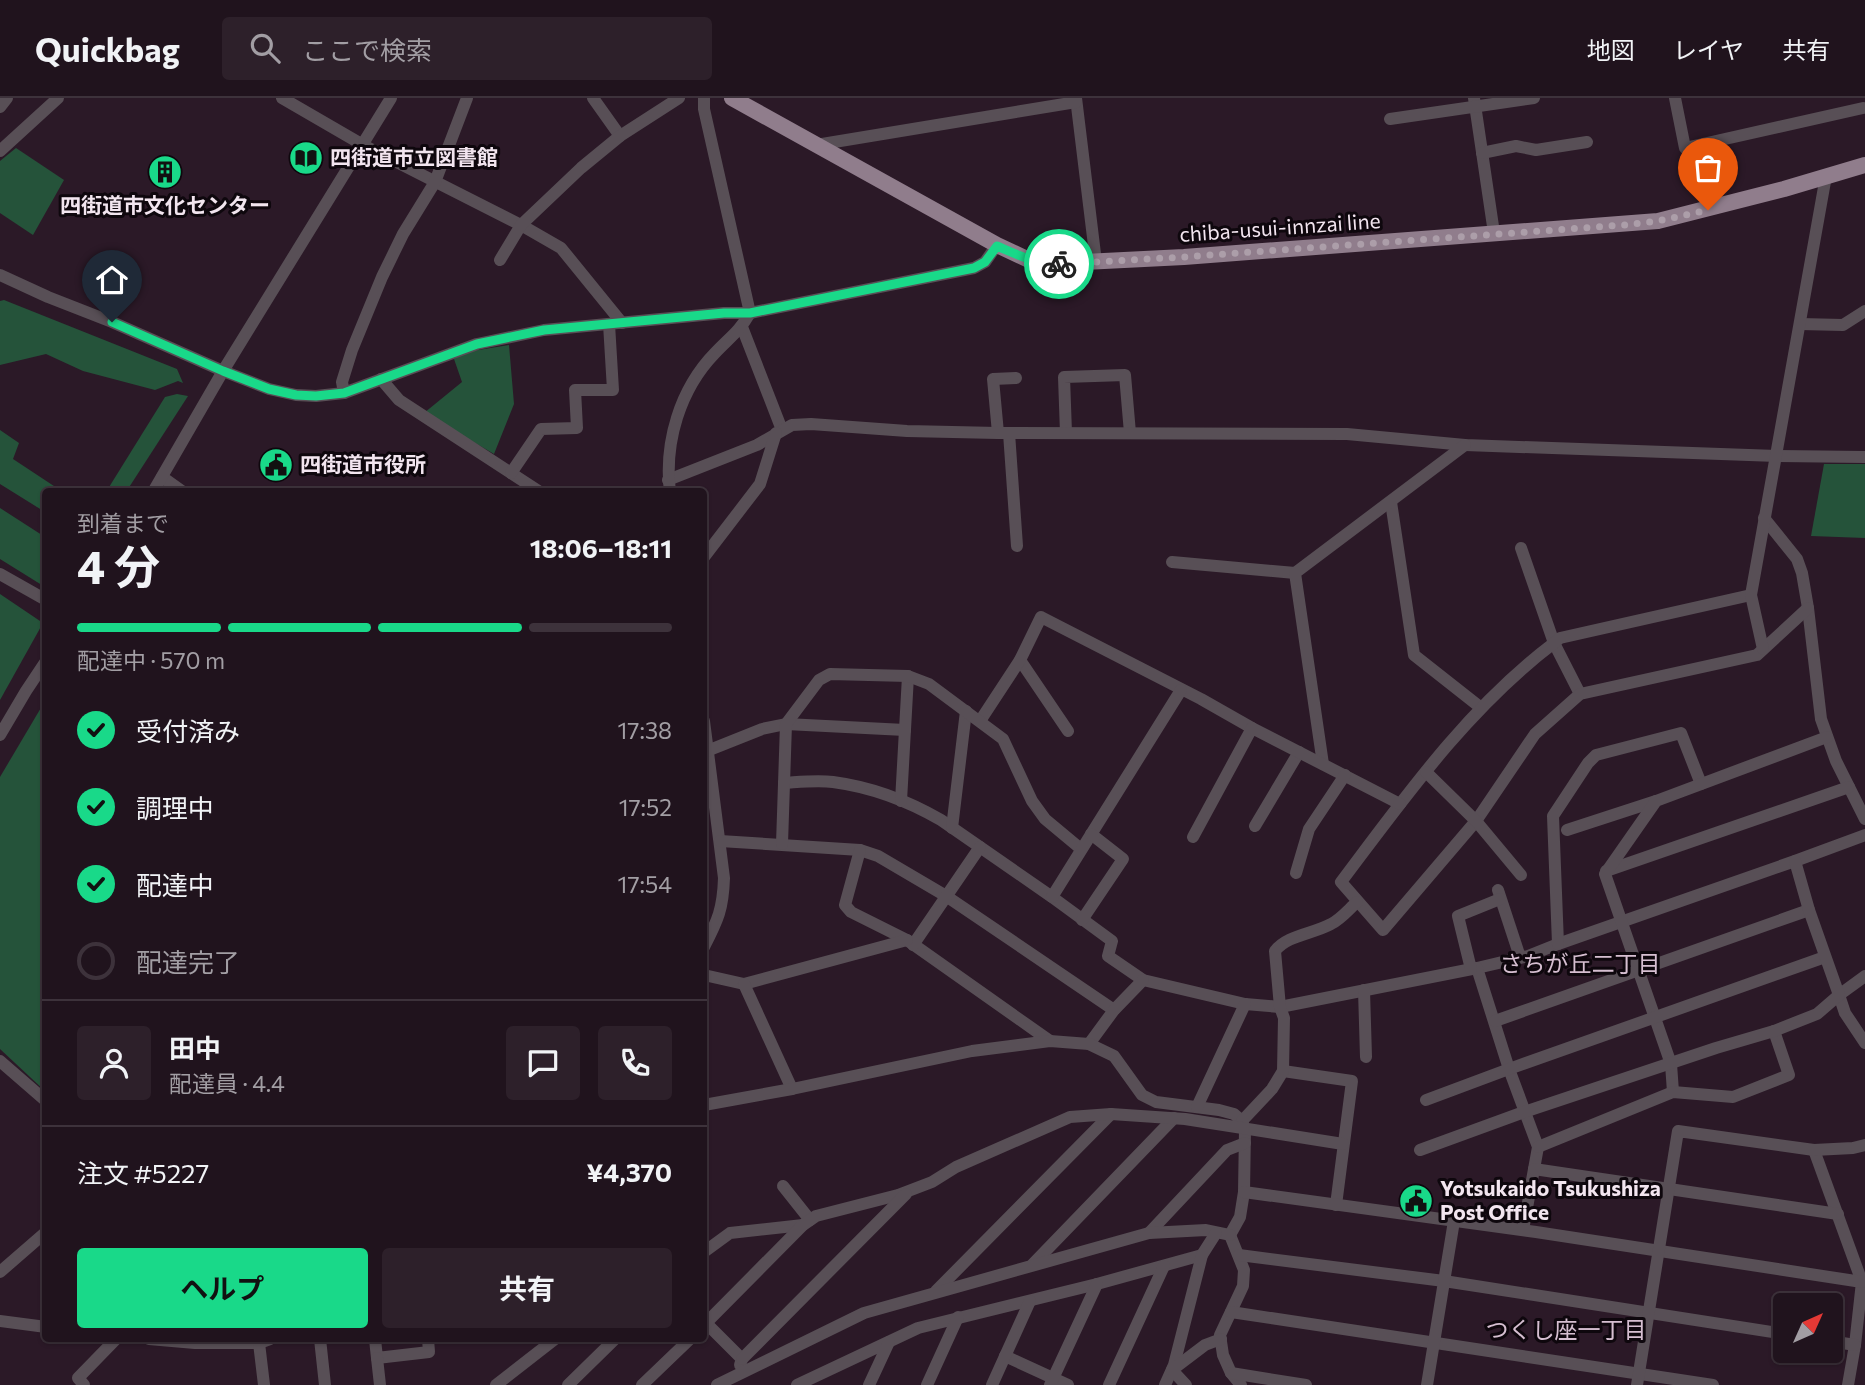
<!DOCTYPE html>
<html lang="ja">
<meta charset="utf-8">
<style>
:root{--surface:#20131d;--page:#2d202a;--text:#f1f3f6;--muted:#a29ea4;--line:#3d323b;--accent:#19d989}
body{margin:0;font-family:Commissioner,"Noto Sans JP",sans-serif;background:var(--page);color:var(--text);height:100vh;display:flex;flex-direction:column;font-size:26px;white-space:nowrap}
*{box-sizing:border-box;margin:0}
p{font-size:23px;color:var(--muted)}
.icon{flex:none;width:38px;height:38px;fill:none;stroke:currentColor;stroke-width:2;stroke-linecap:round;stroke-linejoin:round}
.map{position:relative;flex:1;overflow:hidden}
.sheet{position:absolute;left:42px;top:390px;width:665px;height:854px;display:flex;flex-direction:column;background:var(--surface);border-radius:7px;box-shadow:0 2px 5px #0004,0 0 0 2px var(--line)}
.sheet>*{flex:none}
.needle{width:46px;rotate:45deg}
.controls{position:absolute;left:1773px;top:1195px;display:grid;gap:14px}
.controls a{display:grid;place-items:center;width:70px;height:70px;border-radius:7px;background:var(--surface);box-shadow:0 2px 5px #0004,0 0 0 2px var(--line);font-size:35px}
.pin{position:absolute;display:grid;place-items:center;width:60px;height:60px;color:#fff;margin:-72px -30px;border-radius:50% 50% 50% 0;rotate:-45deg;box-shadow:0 0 7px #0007}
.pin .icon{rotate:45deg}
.courier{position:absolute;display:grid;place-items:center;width:70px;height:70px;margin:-35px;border:5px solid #19d989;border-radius:50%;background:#fff;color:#222;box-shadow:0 2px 9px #0007}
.head em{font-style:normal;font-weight:700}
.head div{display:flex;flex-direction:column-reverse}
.head{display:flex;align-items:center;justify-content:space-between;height:119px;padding:0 35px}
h1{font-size:46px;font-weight:700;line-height:52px}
.bar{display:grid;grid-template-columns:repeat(4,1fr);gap:10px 7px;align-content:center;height:84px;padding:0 35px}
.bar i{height:9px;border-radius:5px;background:var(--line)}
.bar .current{background:var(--accent)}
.bar p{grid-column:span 4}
.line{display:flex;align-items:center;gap:18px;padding:0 35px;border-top:2px solid var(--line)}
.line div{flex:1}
.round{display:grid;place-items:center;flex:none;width:74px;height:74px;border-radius:7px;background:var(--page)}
ol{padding:0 35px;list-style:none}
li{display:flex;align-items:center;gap:21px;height:77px}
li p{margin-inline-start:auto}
li .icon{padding:7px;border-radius:50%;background:var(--accent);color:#111;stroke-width:4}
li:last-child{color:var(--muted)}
li i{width:38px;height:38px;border:4px solid var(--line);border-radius:50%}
.action{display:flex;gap:14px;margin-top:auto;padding:14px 35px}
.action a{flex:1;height:80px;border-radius:7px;background:var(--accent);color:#111;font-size:28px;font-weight:700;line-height:80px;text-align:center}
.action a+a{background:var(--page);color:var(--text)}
header{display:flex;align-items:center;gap:42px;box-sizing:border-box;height:98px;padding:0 35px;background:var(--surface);border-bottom:2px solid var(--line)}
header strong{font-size:33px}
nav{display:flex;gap:38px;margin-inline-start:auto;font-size:24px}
.search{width:490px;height:63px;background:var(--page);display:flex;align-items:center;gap:18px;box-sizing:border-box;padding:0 24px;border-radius:7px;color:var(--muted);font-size:26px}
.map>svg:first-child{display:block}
.green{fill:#25533a}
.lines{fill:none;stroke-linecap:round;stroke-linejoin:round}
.minor{stroke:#584f56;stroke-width:12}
.major{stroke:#907d8c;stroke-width:16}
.done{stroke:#ac9ea9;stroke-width:7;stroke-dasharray:0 12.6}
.route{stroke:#19d989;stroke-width:9}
.labels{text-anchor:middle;stroke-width:6;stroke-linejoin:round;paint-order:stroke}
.poi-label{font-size:21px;font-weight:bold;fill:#f2e5ef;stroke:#0e070d;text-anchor:start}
.street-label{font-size:21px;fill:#f2e5ef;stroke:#0e070d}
.neighbourhood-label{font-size:23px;fill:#d6bfd1;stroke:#0e070d}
</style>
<header>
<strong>Quickbag</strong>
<div class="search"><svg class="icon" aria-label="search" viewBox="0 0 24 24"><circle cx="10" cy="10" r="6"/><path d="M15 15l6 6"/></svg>ここで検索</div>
<nav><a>地図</a><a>レイヤ</a><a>共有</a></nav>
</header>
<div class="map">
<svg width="1865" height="1287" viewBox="0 0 1865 1287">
<rect width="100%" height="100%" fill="#2b1927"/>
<!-- green -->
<g class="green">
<polygon points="16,50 64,82 33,137 0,115 0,63"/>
<polygon points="4,202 177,271 183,285 178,283 155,292 83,273 46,256 0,267 0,203"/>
<polygon points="509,247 514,306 494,356 424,315 462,284 454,261 466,254"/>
<polygon points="177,296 188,298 126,394 106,394 165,299"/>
<polygon points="0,332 19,345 13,361 63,394 46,394 45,414 0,386"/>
<polygon points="1824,366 1865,366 1865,440 1811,438"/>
<polygon points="0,410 45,439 45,489 0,461"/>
<polygon points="0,496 43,525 0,602"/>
<polygon points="45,603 45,993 0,951 0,679"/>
</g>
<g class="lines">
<!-- minor -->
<g class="minor">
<polyline points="282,0 363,47 521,127 561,150 622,225"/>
<polyline points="593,0 620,38"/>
<polyline points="1076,0 1096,164"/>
<polyline points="1474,0 1494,135"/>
<polyline points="1675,0 1685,50 1863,10"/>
<polyline points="0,9 7,0"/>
<polyline points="1390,21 1534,0"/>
<polyline points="816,47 1076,4"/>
<polyline points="0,53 58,0"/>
<polyline points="1482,55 1516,48 1536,52 1587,44"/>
<polyline points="500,162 521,127 581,70 620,38 679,0"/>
<polyline points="0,177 48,199 112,224 223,273 269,291 296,297 316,298 344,295 477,246 544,232 724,215 750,215 974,170 985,164 997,147"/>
<polyline points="1800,226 1843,227 1865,213"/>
<polyline points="742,229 782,332"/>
<polyline points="381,281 399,302 540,394"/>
<polyline points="344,295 342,284 352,252 382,179 403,136 435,84 467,0"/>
<polyline points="998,335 993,281 1016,280"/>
<polyline points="1009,335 1017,448"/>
<polyline points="1066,335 1064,279 1125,277 1130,335"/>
<polyline points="511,375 541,331 577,330 575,292 613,292 609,226"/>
<polyline points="162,379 183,394"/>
<polyline points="668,382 757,347 792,327 811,326 907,333 998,335 1347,336 1465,347 1777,358 1865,359"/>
<polyline points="153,394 223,273 391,0"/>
<path d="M670 394C664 344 680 291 715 255 729 240 739 234 750 215L704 11V0"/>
<polyline points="1391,404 1414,557 1480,609"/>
<polyline points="1764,420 1797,461 1802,475 1808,510 1821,621 1836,663 1865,721"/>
<polyline points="1521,450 1554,545 1580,596"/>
<polyline points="704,459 760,386 776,335"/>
<polyline points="1172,464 1295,475"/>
<polyline points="0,476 46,502"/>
<path d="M1751 497 1560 540 1554 545C1468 610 1405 699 1341 784L1383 832 1476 723 1535 636 1580 596 1757 557 1808 510"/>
<polyline points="1763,551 1751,497 1826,78"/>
<polyline points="1020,562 1068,633"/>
<path d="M704 623 724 780C723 811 718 822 704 849"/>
<polyline points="980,623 1020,562 1041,519 1201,601 1252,630"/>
<polyline points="0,637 26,593 46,563"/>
<polyline points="707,653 762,631 786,626 905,632"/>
<polyline points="1323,666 1295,475 1465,347"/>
<polyline points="1426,674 1476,723 1521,777"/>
<path d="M784 685C800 684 817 682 833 684 871 689 908 703 941 722L1052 799 1112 843 1108 858 1143 882 1245 906 1280 909 1477 870 1528 858 1558 846 1795 763 1865 737"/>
<polyline points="901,703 908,578"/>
<polyline points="1255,728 1299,654"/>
<polyline points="952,730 966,613"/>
<polyline points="1567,732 1656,703"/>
<polyline points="1193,739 1252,630 1400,706"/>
<polyline points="720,743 860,752 878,758 946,798 1114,912"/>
<polyline points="782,746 786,626 819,582 830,576 908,578 929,586 1003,641 1032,703 1045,721 1081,751"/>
<polyline points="860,752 845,807 851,814 907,842 1050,943"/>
<polyline points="1606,773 1849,689"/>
<polyline points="1296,775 1309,731 1345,677"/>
<polyline points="1498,792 1520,859"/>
<polyline points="1052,799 1181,592"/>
<polyline points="1082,822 1123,761 1091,736"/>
<polyline points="1558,846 1553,718 1588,665 1596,657 1681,635 1701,686"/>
<polyline points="913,847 980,749"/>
<polyline points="1477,870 1509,971 1538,1049 1523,1132"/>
<polyline points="1471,871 1458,818 1500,801"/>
<polyline points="704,877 744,886 907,842"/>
<polyline points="1865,878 1839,897 1845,915 1865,945"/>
<polyline points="744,886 792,991"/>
<polyline points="1364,892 1366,959"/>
<polyline points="1495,923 1809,812"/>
<polyline points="1089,946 1114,912 1143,882"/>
<polyline points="0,963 46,1003"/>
<polyline points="1283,973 1352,983 1336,1107"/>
<polyline points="1673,994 1671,966 1605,776 1656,703 1827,639"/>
<polyline points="1426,1002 1509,971 1825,859"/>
<polyline points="704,1007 792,991 972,953 1050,943 1089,946 1114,958 1142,997 1156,1004 1219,1012 1234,1016 1242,1023 1245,1032 1244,1094 1240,1119 1230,1137"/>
<polyline points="1197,1009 1245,906"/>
<path d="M1242 1023 1272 991 1283 973 1284 920 1280 909 1275 853C1287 837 1313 836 1331 826 1341 821 1349 811 1357 804"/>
<polyline points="1538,1049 1673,994 1733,999 1789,977 1774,933"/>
<polyline points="1420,1052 1524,1014 1716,950 1774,933 1817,916 1839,897 1809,812 1795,763"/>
<polyline points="1814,1052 1862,1184 1855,1247 1848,1287"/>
<polyline points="1534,1071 1838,1116"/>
<polyline points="783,1088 810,1122"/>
<polyline points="1244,1094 1536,1134 1862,1184"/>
<polyline points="1149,1135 1227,1052 1245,1045"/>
<polyline points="1230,1137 1244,1172 1243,1188 1220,1237 1223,1257 1231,1275 1241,1287"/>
<polyline points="704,1154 730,1135 803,1127"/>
<polyline points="1239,1157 1444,1183 1785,1236"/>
<polyline points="1033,1166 1174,1020"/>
<polyline points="0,1174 46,1134"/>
<polyline points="936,1193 1111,1016"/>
<polyline points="1231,1214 1713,1287"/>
<polyline points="0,1223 46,1229"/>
<polyline points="704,1223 742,1261 740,1267"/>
<polyline points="704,1227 803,1127 816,1118 898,1097 932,1084 956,1069 1070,1019 1111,1016 1185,1021 1343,1046"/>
<polyline points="149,1241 195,1245 259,1245 270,1241"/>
<polyline points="320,1241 325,1287"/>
<polyline points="375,1241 377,1260 429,1254 428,1241"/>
<polyline points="1830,1243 1855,1247"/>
<polyline points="259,1245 264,1287"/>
<polyline points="1005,1258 1068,1287"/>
<polyline points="377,1260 380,1287"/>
<polyline points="742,1261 906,1096"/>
<polyline points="1231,1275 1306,1287"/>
<polyline points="84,1287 78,1280 116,1241"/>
<polyline points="496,1287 555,1241"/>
<polyline points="568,1287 615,1241"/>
<polyline points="642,1287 690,1241"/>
<polyline points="717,1287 864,1215 1149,1135 1206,1132 1230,1137"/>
<polyline points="797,1287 918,1230 1097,1186 1202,1157"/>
<polyline points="869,1287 889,1244"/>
<polyline points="927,1287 958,1219"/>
<polyline points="992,1287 1030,1203"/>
<polyline points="1050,1287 1097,1186"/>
<polyline points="1109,1287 1164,1168"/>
<polyline points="1165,1287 1174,1267 1202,1157 1216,1135"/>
<polyline points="1186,1287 1172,1272 1205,1247 1221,1241"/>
<polyline points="1427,1287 1454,1123"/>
<polyline points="1637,1287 1678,1033 1814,1052 1853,1050 1865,1047"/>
</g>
<!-- major -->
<polyline class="major" points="732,0 997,147 1029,162 1044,166 1184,159 1658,123 1784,91 1865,67"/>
</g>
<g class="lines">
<!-- done -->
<polyline class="done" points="1059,166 1184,159 1624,127 1658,123 1708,112"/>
<!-- route -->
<path class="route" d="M112 224 223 273 269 291 296 297 316 298 344 295 477 246 544 232 724 215H750L974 170 985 164 997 148C1018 157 1036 166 1059 166"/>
</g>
<!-- icons -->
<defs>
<g id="library-disc" transform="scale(1.75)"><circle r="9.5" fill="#19d989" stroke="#0e070d"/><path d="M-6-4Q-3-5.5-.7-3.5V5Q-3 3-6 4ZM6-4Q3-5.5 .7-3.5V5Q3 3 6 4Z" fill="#111"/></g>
<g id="building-disc" transform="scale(1.75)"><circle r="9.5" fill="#19d989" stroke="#0e070d"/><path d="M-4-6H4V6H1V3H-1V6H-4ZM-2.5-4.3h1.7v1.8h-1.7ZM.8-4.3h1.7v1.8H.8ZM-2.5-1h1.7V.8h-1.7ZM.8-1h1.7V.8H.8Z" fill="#111"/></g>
<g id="civic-disc" transform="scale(1.75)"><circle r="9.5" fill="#19d989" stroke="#0e070d"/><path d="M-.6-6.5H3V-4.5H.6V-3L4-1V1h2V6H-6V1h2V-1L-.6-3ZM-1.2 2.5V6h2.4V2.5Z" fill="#111"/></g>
</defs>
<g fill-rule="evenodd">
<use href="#library-disc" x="306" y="60"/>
<use href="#building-disc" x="165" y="74"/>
<use href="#civic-disc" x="276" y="367"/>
<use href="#civic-disc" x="1416" y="1103"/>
</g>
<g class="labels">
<!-- poi labels -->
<g class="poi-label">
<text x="330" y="67">四街道市立図書館</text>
<text x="165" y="115" text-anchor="middle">四街道市文化センター</text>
<text x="300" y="374">四街道市役所</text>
<text x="1440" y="1098">Yotsukaido Tsukushiza<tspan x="1440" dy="24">Post Office</tspan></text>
</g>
<!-- street labels -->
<g class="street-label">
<text transform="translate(1280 130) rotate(-4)" y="7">chiba-usui-innzai line</text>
</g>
<!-- neighbourhood labels -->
<g class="neighbourhood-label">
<text x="1580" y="874">さちが丘二丁目</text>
<text x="1566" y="1240">つくし座一丁目</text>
</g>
</g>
</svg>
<div class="controls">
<a><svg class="needle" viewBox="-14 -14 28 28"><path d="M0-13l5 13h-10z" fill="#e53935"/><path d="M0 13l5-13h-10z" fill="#a29ea4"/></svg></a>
</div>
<div class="pin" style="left:1708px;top:112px;background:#ea580c"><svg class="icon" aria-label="bag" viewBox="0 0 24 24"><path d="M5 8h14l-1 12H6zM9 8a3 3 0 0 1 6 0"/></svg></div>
<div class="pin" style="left:112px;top:224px;background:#1f2937"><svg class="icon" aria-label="home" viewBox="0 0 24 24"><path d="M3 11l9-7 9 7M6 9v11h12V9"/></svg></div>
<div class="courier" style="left:1059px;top:166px"><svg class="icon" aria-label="bike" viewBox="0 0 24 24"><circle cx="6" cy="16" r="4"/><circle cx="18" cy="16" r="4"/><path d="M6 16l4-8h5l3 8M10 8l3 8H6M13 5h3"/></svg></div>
<section class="sheet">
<div class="head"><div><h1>4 分</h1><p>到着まで</p></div><em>18:06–18:11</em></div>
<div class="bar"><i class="current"></i><i class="current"></i><i class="current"></i><i></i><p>配達中 · 570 m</p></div>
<ol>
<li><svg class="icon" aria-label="check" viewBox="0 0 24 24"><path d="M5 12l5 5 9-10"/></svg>受付済み<p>17:38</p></li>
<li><svg class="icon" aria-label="check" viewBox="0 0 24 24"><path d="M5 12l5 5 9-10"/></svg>調理中<p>17:52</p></li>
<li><svg class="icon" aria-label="check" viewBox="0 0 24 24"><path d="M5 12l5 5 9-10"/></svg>配達中<p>17:54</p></li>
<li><i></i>配達完了</li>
</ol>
<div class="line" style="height:126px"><a class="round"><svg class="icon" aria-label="person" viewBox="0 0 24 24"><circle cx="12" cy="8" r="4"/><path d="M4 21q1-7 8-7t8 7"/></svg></a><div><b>田中</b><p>配達員 · 4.4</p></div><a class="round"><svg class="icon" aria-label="chat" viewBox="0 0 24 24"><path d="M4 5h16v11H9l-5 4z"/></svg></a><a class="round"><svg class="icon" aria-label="phone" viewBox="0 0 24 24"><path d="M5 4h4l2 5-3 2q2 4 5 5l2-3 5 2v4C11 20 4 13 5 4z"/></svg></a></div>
<div class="line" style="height:91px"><div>注文 #5227</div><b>¥4,370</b></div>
<div class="action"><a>ヘルプ</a><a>共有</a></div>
</section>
</div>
